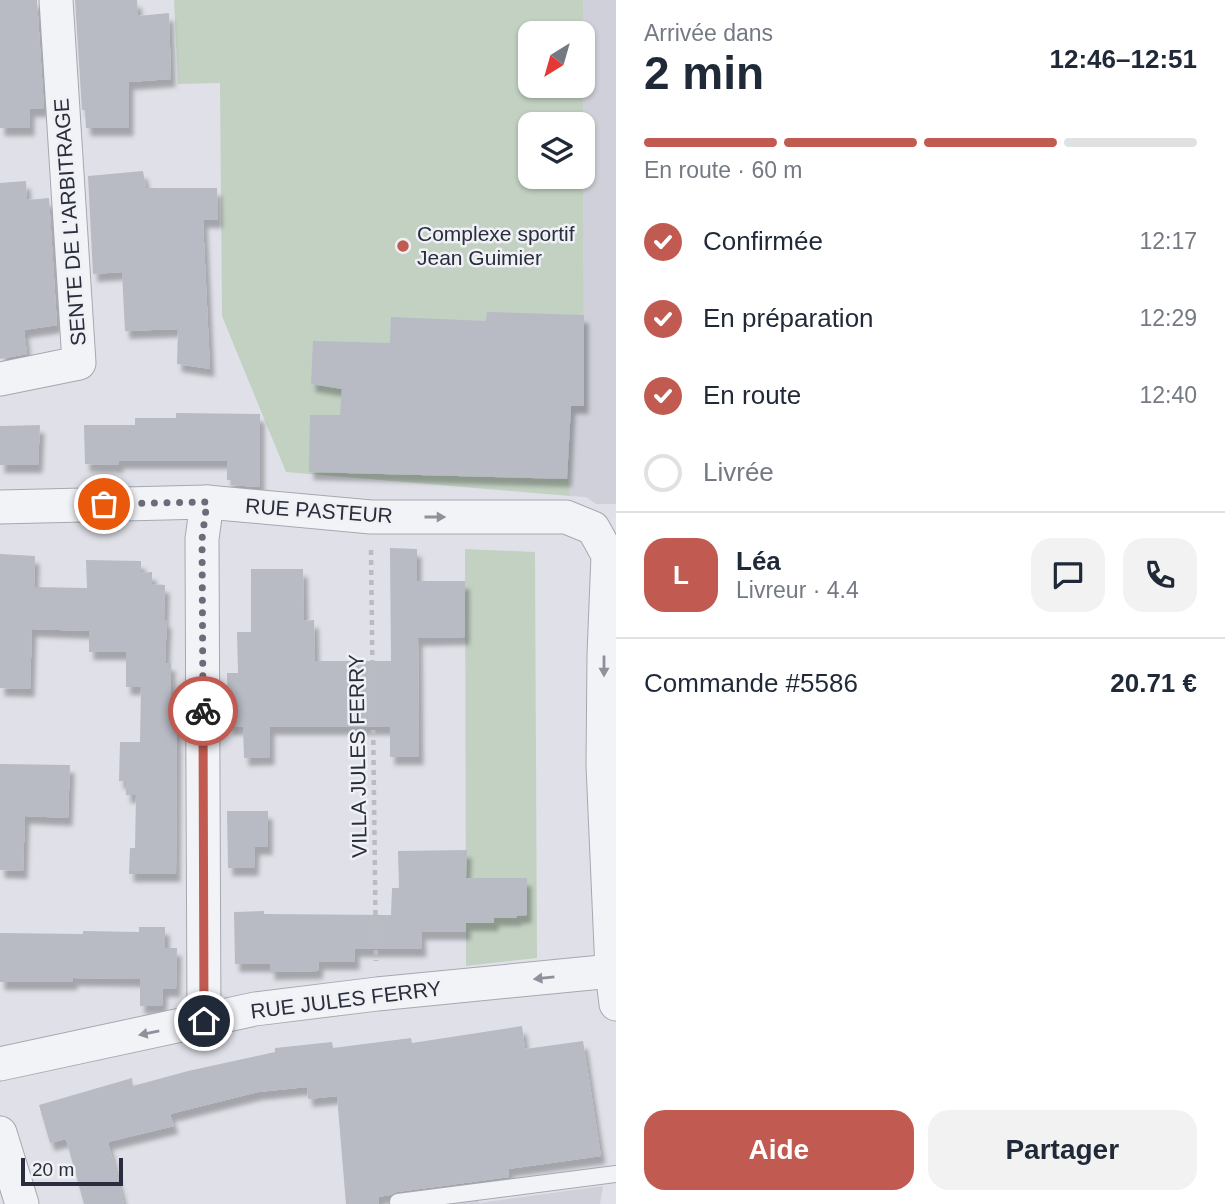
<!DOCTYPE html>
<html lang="fr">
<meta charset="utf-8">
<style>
:root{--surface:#fff;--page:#f2f2f3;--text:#1f2937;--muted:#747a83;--line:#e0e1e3;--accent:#c15b51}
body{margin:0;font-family:Arial,sans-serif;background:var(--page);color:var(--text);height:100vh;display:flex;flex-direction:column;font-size:26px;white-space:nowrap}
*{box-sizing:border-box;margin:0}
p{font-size:23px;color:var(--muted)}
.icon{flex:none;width:38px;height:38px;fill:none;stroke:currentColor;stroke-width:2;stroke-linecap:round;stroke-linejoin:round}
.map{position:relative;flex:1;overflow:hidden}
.sheet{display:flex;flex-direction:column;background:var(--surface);width:609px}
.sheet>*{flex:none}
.needle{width:46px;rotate:217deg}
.buttons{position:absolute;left:518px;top:21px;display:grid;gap:14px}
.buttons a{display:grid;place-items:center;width:77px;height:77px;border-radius:14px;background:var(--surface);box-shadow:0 2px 5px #0004;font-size:35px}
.scale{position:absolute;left:21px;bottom:18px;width:102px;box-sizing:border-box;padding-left:7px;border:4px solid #2a2d3d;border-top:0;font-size:19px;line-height:24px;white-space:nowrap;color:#2a2d3d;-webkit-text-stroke:5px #eff1f5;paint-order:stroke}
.pin{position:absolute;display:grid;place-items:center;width:60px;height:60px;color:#fff;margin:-30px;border:4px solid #fff;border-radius:50%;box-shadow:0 2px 7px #0007}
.courier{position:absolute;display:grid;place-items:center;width:70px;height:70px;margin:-35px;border:5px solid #c15b51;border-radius:50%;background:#fff;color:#222;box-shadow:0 2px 9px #0007}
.head em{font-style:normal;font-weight:700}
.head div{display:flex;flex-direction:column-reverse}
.head{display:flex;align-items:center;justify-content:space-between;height:119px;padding:0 28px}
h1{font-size:46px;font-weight:700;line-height:52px}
.bar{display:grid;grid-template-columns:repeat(4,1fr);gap:10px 7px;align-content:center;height:84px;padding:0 28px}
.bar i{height:9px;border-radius:5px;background:var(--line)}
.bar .active{background:var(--accent)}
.bar p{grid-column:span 4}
.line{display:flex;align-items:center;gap:18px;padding:0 28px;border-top:2px solid var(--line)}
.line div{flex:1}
.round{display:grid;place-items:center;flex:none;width:74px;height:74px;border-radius:21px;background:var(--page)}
ol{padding:0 28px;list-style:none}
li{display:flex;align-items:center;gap:21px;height:77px}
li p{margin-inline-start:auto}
li .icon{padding:7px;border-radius:50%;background:var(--accent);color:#fff;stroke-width:4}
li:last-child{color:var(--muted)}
li i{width:38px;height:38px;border:4px solid var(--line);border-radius:50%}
.cta{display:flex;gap:14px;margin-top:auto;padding:14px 28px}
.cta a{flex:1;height:80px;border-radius:21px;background:var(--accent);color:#fff;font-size:28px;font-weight:700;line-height:80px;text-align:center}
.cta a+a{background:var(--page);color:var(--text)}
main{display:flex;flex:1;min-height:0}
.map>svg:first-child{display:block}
.built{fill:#cfd0d9}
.green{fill:#c2d1c2;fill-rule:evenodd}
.building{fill:#b8bac4;filter:url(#shadow)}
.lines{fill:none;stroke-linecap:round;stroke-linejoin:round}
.lane-casing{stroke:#a6a7b1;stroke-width:18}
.street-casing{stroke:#a6a7b1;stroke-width:35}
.path{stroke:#babcc2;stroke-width:4.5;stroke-dasharray:5 5;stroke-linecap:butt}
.lane{stroke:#f2f3f6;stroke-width:16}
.street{stroke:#f2f3f6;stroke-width:33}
.oneway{fill:#8e909a}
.done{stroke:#6a6c79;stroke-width:7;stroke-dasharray:0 12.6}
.route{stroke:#c15b51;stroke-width:9}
.poi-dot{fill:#c15b51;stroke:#eff1f5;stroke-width:2.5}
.labels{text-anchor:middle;stroke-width:5;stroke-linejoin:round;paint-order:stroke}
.street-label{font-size:21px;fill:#2a2d3d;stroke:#eff1f5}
.poi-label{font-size:21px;fill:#2a2d3d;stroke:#eff1f5;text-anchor:start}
</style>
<main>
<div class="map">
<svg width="616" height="1204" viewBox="0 0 616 1204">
<defs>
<filter id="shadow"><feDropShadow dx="4.5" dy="8" stdDeviation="2" flood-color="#0004"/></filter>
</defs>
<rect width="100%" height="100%" fill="#e0e1e8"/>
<!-- built -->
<g class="built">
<polygon points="583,0 616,0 616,504 596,504 586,497 570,496 568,477 569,429 541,405 584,406"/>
<polygon points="603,1186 600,1204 419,1204 477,1195 479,1203"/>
</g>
<!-- green -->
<g class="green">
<path d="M174 0H583L584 406 542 405 570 429 568 477 570 496 286 472 222 316 220 83 178 84ZM530 33H583V86H530ZM530 124H583V177H530Z"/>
<polygon points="465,549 535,552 537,958 466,966"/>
</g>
<!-- building -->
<g class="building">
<polygon points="0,0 37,0 44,109 30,109 30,128 0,128"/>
<polygon points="75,0 137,0 138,16 169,13 171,79 129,82 129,128 86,128 85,110 82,110"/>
<polygon points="143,171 146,188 217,188 218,220 203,220 210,369 177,364 178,329 125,331 122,272 93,274 88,176"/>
<polygon points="26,181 27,200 49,198 57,325 24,330 27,354 0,359 0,183"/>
<polygon points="487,312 584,315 584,406 571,406 567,479 309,472 310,415 340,415 342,389 311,384 313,341 390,343 391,317 486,321"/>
<polygon points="176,413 260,414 260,487 231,485 231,480 227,480 227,461 119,461 119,465 85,464 84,425 135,425 135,418 176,418"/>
<polygon points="40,425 38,465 0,465 0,426"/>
<polygon points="390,548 417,549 417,581 465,581 465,637 418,638 419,757 390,757 390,727 270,727 270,757 244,758 243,727 228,727 227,673 238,673 237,632 251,632 251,569 303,569 304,621 314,620 315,661 391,661"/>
<polygon points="0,554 35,556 34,587 87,588 86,560 141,561 141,573 152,572 152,584 165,585 164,620 167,620 165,663 171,663 171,696 177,697 176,874 129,874 130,848 135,848 136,795 126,795 126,781 119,781 120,742 140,742 141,687 126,687 126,652 89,652 89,631 32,629 30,689 0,688"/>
<polygon points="0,764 70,765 68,818 25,816 23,871 0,870"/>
<polygon points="227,811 268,811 268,847 255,847 254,868 228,868"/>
<polygon points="467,850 466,878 527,878 527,915 517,916 516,918 494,918 494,923 466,923 466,932 421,932 422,949 355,949 355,962 319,962 318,971 270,972 270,964 235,964 234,912 264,911 264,914 391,915 392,888 399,888 398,851"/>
<polygon points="139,927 165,927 165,948 177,948 176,989 163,989 162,1006 140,1006 140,979 73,978 73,982 0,982 0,933 83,934 83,931 139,932"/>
<polygon points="522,1026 525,1049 583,1041 601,1156 508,1169 509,1177 397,1192 390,1195 378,1197 379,1204 346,1204 337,1096 308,1099 307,1087 258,1092 170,1114 174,1126 108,1142 124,1204 84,1204 66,1139 50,1143 39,1105 132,1078 133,1086 188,1071 275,1052 275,1048 332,1042 333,1048 411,1038 412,1043"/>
</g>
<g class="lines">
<!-- lane casing -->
<g class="lane-casing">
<polyline id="lane" points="398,1202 616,1174"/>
</g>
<!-- street casing -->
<g class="street-casing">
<g id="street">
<polyline points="0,379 79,363 56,0"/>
<polyline points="0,507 207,502 371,517 566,517 593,528 608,555 604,655 603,765 612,971 616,1004"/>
<polyline points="204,1021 202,539 207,502"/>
<polyline points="0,1064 255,1009 377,994 612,971"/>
<polyline points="0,1133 22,1204"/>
</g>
</g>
<!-- path -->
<polyline class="path" points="371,550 376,961"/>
<!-- lane -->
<use href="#lane" class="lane"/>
<!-- street -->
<use href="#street" class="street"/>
</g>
<!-- one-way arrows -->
<defs><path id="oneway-solid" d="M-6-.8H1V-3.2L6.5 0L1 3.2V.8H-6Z" transform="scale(1.75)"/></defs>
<g class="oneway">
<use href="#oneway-solid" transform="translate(435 517)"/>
<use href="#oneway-solid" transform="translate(604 666) rotate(90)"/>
<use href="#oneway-solid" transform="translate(544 978) rotate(174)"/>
<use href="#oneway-solid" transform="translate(149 1033) rotate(168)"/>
</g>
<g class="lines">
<!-- done -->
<polyline class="done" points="104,504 207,502 202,539 203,711"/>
<!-- route -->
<polyline class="route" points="203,711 204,1021"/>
</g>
<!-- markers -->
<circle class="poi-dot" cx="403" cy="246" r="7"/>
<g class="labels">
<!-- street labels -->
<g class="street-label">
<text transform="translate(70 222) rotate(-94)" y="7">SENTE DE L'ARBITRAGE</text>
<text transform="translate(319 511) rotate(4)" y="7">RUE PASTEUR</text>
<text transform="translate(358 756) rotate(-91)" y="7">VILLA JULES FERRY</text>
<text transform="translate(346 1000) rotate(-7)" y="7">RUE JULES FERRY</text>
</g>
<!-- poi labels -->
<g class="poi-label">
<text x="417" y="241">Complexe sportif<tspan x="417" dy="24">Jean Guimier</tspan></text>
</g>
</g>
</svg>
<div class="buttons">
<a><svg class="needle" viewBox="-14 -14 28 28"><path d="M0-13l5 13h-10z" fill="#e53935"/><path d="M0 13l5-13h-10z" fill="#747a83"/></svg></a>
<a><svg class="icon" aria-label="layers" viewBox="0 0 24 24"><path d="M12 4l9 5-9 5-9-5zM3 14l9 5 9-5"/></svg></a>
</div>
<div class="scale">20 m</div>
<div class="pin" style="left:104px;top:504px;background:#ea580c"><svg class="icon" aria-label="bag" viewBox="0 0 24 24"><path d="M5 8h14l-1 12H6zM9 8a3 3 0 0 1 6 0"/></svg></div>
<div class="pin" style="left:204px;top:1021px;background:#1f2937"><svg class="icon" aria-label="home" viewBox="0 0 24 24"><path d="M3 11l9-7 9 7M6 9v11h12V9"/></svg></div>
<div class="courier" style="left:203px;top:711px"><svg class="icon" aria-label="bike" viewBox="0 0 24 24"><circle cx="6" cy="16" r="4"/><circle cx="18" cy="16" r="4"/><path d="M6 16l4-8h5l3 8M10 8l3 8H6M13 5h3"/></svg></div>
</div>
<section class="sheet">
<div class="head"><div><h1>2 min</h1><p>Arrivée dans</p></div><em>12:46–12:51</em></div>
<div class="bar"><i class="active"></i><i class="active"></i><i class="active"></i><i></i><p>En route · 60 m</p></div>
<ol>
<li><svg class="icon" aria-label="check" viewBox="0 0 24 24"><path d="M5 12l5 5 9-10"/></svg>Confirmée<p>12:17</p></li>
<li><svg class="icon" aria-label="check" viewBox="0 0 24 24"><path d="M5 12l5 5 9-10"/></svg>En préparation<p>12:29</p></li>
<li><svg class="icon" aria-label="check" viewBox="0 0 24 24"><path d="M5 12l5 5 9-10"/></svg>En route<p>12:40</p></li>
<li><i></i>Livrée</li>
</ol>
<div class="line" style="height:126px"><b class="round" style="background:var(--accent);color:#fff">L</b><div><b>Léa</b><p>Livreur · 4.4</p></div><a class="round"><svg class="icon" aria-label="chat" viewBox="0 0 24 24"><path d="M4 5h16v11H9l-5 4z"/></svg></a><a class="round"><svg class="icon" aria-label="phone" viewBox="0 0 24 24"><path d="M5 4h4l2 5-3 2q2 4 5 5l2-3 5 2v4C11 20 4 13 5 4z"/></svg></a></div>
<div class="line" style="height:91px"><div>Commande #5586</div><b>20.71 €</b></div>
<div class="cta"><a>Aide</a><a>Partager</a></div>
</section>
</main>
